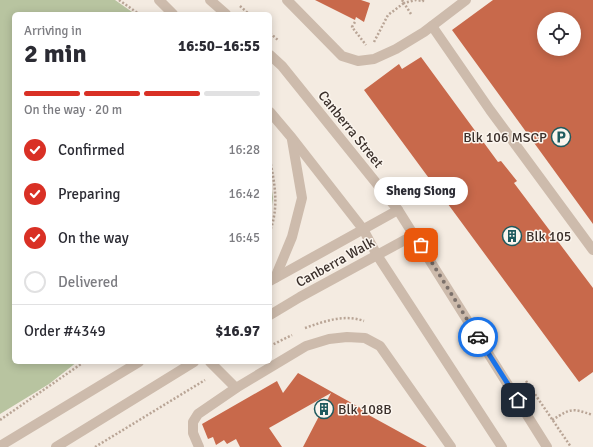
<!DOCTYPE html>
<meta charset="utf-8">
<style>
:root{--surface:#fff;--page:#f2f2f3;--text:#2b2b33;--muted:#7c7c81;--line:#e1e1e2;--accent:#d93025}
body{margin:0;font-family:Signika,sans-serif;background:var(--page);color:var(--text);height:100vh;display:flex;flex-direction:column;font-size:15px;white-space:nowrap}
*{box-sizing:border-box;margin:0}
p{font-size:13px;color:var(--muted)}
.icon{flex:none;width:22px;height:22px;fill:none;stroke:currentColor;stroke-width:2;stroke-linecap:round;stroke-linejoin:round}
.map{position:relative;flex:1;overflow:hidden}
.sheet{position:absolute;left:12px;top:12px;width:260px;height:352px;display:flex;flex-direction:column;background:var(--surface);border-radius:6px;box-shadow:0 2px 10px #0003}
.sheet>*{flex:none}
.fabs{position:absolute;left:537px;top:12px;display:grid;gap:8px}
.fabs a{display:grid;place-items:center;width:44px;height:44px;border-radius:50%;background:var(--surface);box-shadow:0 2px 10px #0003;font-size:20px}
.pin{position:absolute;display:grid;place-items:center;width:34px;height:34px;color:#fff;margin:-17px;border-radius:8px;box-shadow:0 2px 6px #0006}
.courier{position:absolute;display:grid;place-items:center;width:40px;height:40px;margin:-20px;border:3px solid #1a73e8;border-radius:50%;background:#fff;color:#222;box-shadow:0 1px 5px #0007}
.bubble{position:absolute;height:28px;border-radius:14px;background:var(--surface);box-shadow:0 2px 10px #0003;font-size:13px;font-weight:700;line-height:28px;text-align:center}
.head em{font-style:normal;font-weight:700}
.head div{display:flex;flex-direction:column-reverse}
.head{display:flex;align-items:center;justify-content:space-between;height:68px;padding:0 12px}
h1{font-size:26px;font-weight:700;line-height:30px}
.bar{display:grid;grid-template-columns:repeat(4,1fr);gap:6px 4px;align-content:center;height:48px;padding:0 12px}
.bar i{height:5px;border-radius:3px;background:var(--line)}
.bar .on{background:var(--accent)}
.bar p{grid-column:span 4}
.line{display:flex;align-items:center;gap:10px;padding:0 12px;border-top:1px solid var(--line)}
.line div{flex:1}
ol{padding:0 12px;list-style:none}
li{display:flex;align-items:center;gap:12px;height:44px}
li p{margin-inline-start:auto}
li .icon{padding:4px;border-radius:50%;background:var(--accent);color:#fff;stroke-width:4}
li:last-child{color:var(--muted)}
li i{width:22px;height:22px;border:2px solid var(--line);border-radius:50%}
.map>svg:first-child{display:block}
.green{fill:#b8c4a0}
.building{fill:#c8694b;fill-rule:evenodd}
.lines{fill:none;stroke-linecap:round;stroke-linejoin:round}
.path{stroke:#b9a596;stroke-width:2.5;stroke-dasharray:2 2;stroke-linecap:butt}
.service{stroke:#cdbbac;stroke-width:10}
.minor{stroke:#cdbbac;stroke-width:10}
.done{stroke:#7c716b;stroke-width:4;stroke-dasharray:0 7.2}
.route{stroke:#1a73e8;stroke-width:5}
.labels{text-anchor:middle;stroke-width:3;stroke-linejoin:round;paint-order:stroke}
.street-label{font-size:14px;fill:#3b302b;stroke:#fbf5ee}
.poi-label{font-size:14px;fill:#3b302b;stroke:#fbf5ee;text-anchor:start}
</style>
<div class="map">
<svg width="593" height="447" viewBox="0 0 593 447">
<rect width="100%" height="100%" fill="#f4ebe1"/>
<!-- green -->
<g class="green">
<polygon points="0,0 115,0 135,14 14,14 14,362 77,362 49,384 0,414"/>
<polygon points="270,175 273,198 270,220"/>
</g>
<!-- building -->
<g class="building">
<polygon points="315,0 361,0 370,3 364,22 356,17 355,20"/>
<path d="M493 0H593V224L452 30ZM544 19H574V49H544Z"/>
<polygon points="421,57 498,162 501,161 517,181 514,183 593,288 593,372 579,382 364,90 399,64 402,69"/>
<polygon points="298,373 366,411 365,413 427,447 303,447 331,393 269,428 282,447 240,447 236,439 227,444 224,440 216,445 213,437 208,439 202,424 277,381 283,393"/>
</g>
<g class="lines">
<!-- path -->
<g class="path">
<polyline points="119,0 139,14"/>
<polyline points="240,6 249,14"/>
<polyline points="411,14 404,3 416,0 423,1 423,0"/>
<polyline points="355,22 352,27 366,45"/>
<polyline points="270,33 279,41"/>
<polyline points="374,42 388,15 404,3 402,0"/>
<path d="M270 160C275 185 279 207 270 231"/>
<path d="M305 328C325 321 344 314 364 321"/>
<polyline points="270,346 292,335"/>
<polyline points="526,381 571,447"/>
<polyline points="0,420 84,362"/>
<path d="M552 420C572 408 571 408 593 415"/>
<polyline points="95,447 205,380"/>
</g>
<!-- service -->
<g class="service">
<polyline points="287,0 342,56 358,61 374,59 396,49 424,32 466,0"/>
<polyline points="432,26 490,110 593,250"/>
<polyline points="210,362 236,388"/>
<polyline points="199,447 193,433 193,422 198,414 236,388 306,346 329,339 347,337 365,338 380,346 451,447"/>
</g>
<!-- minor -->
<g class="minor">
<polyline points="159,0 173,14"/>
<polyline points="210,0 226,14"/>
<polyline points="270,55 282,66 398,210 547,447"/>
<polyline points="270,112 292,138 363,229 377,255 502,447"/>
<polyline points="275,278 292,237 302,198 292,140"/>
<polyline points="270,281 398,210"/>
<polyline points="270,315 300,297 414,235"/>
<polyline points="0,446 139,362"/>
<polyline points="56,447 194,362"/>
</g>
</g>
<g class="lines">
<!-- done -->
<polyline class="done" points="421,245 478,337"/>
<!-- route -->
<polyline class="route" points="478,337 518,400"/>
</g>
<!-- icons -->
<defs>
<g id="parking-ring" transform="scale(1)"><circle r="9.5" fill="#fbf5ee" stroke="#1f5a5e" stroke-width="1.5"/><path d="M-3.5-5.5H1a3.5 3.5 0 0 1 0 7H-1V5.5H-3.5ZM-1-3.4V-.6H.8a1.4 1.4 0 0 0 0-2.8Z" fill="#1f5a5e"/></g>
<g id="building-ring" transform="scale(1)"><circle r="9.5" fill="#fbf5ee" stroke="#1f5a5e" stroke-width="1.5"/><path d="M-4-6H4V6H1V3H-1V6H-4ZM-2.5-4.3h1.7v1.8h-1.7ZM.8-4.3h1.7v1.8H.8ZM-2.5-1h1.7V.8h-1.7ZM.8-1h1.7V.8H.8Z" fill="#1f5a5e"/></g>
</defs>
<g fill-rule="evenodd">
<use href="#parking-ring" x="561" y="137"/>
<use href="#building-ring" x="512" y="236"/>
<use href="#building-ring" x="324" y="409"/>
</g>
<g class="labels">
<!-- street labels -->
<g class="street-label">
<text transform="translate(351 129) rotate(51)" y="5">Canberra Street</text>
<text transform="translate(335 262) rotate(-29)" y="5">Canberra Walk</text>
</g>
<!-- poi labels -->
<g class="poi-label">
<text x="547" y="142" text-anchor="end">Blk 106 MSCP</text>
<text x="526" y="241">Blk 105</text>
<text x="338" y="414">Blk 108B</text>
</g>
</g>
</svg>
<div class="fabs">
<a><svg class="icon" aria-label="locate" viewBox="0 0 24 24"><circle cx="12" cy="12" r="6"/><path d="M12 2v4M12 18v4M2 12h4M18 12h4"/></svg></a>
</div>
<div class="pin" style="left:421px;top:245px;background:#ea580c"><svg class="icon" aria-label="bag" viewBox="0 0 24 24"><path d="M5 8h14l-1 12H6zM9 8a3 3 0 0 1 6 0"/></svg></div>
<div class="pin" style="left:518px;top:400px;background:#1f2937"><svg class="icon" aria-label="home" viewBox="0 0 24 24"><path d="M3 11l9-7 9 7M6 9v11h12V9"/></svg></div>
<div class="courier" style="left:478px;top:337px"><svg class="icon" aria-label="car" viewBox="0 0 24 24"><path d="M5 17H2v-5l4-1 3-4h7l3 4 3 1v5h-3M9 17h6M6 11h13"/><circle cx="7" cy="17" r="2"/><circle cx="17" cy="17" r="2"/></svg></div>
<div class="bubble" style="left:374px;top:177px;width:94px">Sheng Siong</div>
<section class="sheet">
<div class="head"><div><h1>2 min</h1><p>Arriving in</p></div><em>16:50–16:55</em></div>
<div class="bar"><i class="on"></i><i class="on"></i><i class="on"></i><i></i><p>On the way · 20 m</p></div>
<ol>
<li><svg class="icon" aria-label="check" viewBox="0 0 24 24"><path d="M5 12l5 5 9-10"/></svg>Confirmed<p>16:28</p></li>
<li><svg class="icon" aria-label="check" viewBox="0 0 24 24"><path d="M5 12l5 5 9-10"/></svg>Preparing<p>16:42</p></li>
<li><svg class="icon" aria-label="check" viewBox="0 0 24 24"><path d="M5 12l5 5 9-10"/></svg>On the way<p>16:45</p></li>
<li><i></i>Delivered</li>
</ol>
<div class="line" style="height:52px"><div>Order #4349</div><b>$16.97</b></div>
</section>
</div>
